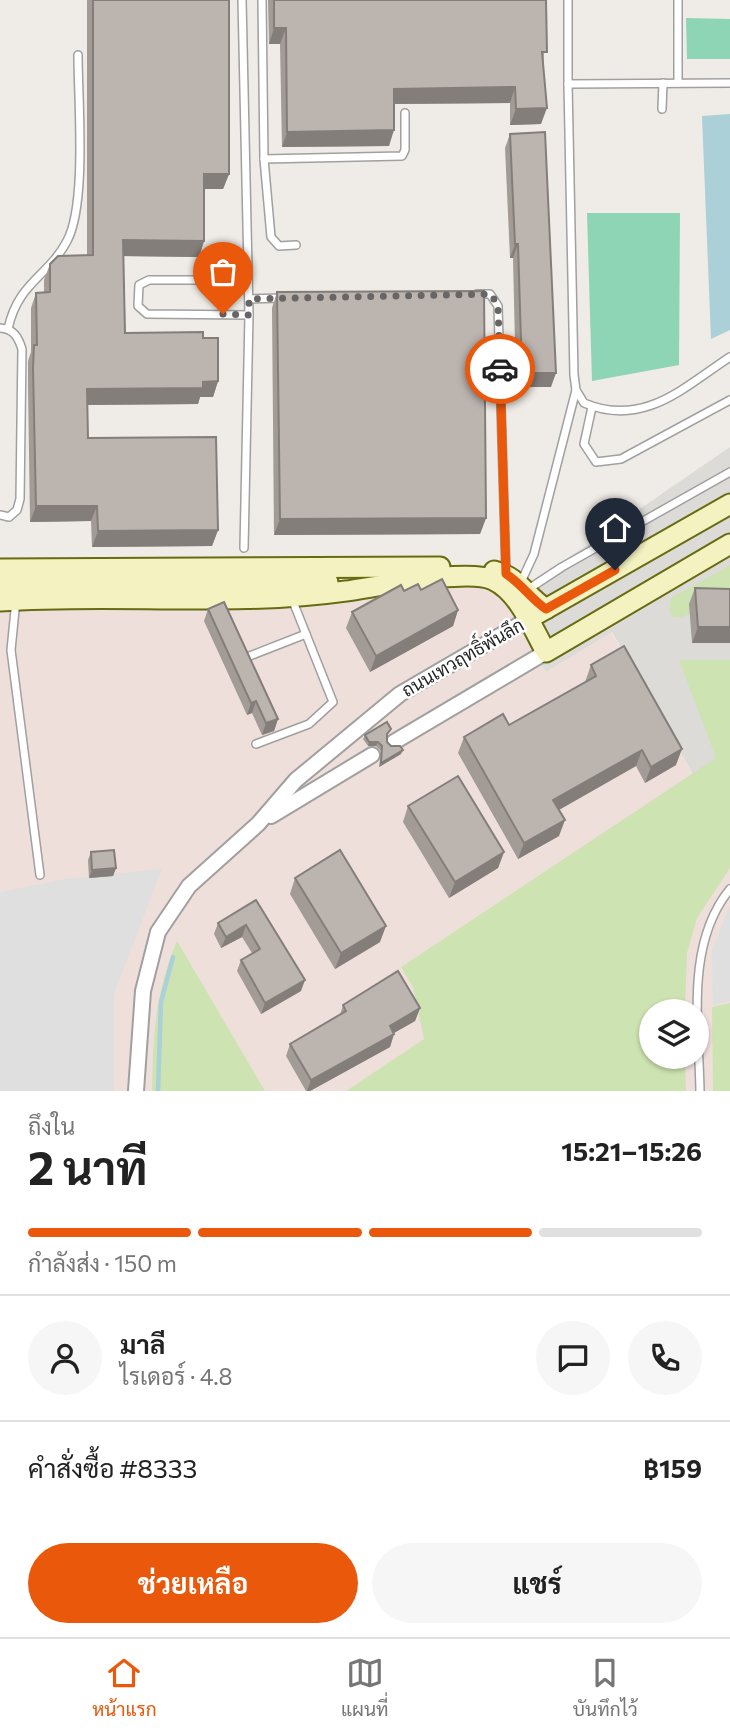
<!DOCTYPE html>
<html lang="th">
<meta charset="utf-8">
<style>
:root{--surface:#fff;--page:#f6f6f6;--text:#222;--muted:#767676;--line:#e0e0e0;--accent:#ea580c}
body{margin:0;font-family:Commissioner,Sarabun,sans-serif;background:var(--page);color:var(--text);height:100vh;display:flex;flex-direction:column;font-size:26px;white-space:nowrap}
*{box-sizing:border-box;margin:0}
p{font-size:23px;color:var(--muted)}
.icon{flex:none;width:38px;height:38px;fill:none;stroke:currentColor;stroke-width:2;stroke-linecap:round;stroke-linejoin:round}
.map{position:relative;height:1091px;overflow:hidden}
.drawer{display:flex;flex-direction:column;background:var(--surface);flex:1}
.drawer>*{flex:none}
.tools{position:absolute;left:639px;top:999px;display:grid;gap:14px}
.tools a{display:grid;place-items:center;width:70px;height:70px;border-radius:50%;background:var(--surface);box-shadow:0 2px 5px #0004;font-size:35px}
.pin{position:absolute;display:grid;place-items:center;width:60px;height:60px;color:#fff;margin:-72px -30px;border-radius:50% 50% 50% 0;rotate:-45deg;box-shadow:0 0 7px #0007}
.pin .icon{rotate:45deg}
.courier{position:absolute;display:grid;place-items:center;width:70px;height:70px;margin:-35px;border:5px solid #ea580c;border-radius:50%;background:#fff;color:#222;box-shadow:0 2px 9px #0007}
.headline em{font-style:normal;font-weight:700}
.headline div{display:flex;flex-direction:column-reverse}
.headline{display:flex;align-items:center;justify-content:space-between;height:119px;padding:0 28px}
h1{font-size:46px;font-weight:700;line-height:52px}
.bar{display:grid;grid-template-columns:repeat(4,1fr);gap:10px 7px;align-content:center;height:84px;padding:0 28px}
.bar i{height:9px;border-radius:5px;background:var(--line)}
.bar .selected{background:var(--accent)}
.bar p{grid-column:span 4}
.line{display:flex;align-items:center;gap:18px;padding:0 28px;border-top:2px solid var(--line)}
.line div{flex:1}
.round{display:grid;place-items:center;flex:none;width:74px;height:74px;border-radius:37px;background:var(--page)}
.primary-button{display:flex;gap:14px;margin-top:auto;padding:14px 28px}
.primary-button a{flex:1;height:80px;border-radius:42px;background:var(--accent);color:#fff;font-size:28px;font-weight:700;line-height:80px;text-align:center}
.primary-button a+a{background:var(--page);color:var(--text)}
.menu{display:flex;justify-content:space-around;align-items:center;height:98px;border-top:2px solid var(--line);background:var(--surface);font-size:19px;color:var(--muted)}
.menu a{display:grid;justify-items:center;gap:4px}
.menu .selected{color:var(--accent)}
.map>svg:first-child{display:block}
.military{fill:#efdfdb;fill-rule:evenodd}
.airport{fill:#dddbd7}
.grass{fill:#cde3b1}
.pitch{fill:#8dd5b4}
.parking{fill:#dfdfdf}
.water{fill:#abd0d7}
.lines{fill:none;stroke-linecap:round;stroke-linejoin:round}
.stream{stroke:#abd0d7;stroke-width:4.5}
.lane-casing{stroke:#a0a0a0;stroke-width:10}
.street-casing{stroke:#a0a0a0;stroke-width:18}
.secondary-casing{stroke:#676b11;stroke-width:23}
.lane{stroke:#fff;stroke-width:7}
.street{stroke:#fff;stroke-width:14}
.secondary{stroke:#f3f2c0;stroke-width:19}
.wall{fill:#a29b96}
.shaded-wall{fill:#847e7a}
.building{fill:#bcb4af;stroke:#847e7a;stroke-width:2}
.done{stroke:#686665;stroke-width:7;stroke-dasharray:0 12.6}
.route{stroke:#ea580c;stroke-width:9}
.labels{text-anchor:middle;stroke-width:5;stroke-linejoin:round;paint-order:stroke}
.street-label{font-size:18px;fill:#1f1f1f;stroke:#fff}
</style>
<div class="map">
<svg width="730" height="1091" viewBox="0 0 730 1091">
<rect width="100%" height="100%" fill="#efebe6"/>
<!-- military -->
<path class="military" d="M485 586 504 602 546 672 611 632 730 839V1091H0V610ZM651 1012H696V1057H651Z"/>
<!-- airport -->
<polygon class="airport" points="730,447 730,839 612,632 546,672 504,602"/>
<!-- grass -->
<g class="grass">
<polygon points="730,565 730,597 682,617 673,617 669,610 671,598"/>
<polygon points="679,660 730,660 730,868 697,918 687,953 685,1011 651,1012 651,1057 685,1057 686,1091 346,1091 424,1039 413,987 401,967 716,758"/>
<path d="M177 941 265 1091H152C153 1035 155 993 177 941Z"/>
<polygon points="730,1003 730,1091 713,1091 712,1007"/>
</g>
<!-- pitch -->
<g class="pitch">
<polygon points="686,18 730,19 730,59 687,59"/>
<polygon points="587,213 680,213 679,365 592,381"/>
</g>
<!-- parking -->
<g class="parking">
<polygon points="162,869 114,994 114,1091 0,1091 0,892 66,879"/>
<polygon points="730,905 730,1001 713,1005 712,950"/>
</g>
<!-- water -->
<polygon class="water" points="730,114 730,330 711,339 702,116"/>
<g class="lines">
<!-- stream -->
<polyline class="stream" points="158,1091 161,1002 173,957"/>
<!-- lane casing -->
<g class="lane-casing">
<g id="lane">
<polyline points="242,0 249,315 244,548"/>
<polyline points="262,0 264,159 271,237 279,246 296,245"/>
<polyline points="678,0 678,83"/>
<path d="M730 83 568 84 574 375 576 390 584 403C644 428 684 387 730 357"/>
<polyline points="568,84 568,0"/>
<polyline points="662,109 663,83"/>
<polyline points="264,159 402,156 405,150 405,113"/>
<polyline points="248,280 149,280 139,285 138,306 147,314 249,315"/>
<polyline points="477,294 490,294 498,306 506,574"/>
<polyline points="249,299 283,298"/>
<path d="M0 328C14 329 18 337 22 349L20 499 17 510 9 517 0 515"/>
<path d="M8 329C18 282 48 277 67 241 87 204 78 100 78 55"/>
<polyline points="592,407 584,444 596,462 621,459 730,400"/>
<polyline points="521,582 534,554 576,390"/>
<polyline points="527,590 562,567 730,472"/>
<polyline points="16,600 11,650 40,875"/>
<polyline points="247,657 306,634"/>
<polyline points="256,744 309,724 333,702 292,599"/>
<path d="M700 1091C699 1025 685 944 730 889"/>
</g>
</g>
<!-- street casing -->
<g class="street-casing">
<g id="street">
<polyline points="394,742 546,652"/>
<polyline points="271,816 372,755"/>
<polyline points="136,1091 143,991 158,932 189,886 258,824 296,780 400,694 527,620"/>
</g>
</g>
<!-- secondary casing -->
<g class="secondary-casing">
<g id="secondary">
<polyline points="0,569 440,567"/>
<path d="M494 571C519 577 526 596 546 609"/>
<polyline points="0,585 328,582"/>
<path d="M0 601C115 593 231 607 346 591 376 587 468 568 493 580 519 592 533 629 546 652L730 544"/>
<polyline points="537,614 730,504"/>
</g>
</g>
<!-- lane -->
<use href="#lane" class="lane"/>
<!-- street -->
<use href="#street" class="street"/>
<!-- secondary -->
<use href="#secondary" class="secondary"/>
</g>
<!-- wall -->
<g class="wall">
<polygon points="87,0 229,0 229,174 223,189 204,189 204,241 199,257 123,256 125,333 203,338 218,381 213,397 200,397 198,404 87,405 88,438 218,530 212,546 92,547 91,521 30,522 28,384 28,361 31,352 31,308 36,293 44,293 44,280 50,264 87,256"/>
<polygon points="268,0 546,0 541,124 510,125 510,103 394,104 389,146 282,147 280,44 269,44"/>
<polygon points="510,134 551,387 516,387 513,258 510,258 505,148"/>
<polygon points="277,292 486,518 480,534 274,535 272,308"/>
<polygon points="695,588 730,588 730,643 692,643 689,604"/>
<polygon points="421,590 458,610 453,626 370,672 346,628 352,612 404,591"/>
<polygon points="208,609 278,719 274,731 262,735 252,713 247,715 204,621"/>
<polygon points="591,665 676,765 645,783 636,766 559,810 559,836 518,859 458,753 464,737 509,725 585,682"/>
<polygon points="391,729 387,736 387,742 401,754 379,767 381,751 376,746 368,746 363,739 365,735"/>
<polygon points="408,806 504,852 498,868 449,898 403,822"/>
<polygon points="91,852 116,868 113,876 89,878 88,860"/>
<polygon points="295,878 380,942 335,969 290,894"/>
<polygon points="256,900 301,991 261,1014 237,971 241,960 252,953 242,937 221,948 214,934 218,923"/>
<polygon points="343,1005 420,1008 415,1021 394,1033 390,1047 310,1091 306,1091 286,1056 290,1044 340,1015"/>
</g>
<!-- shaded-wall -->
<g class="shaded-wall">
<polygon points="274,28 286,28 280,44 269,44"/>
<polygon points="515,87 510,103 388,104 394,89"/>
<polygon points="547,108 541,124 510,125 516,109"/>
<polygon points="394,130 389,146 282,147 287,132"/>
<polygon points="204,174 229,174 223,189 199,189"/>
<polygon points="123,240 204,241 199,257 117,256"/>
<polygon points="515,244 518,244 513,258 510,258"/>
<polygon points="522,373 556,373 551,387 516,387"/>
<polygon points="218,381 213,397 200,397 198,404 81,405 87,389"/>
<polygon points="36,506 97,506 91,521 30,522"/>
<polygon points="486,518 480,534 274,535 280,519"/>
<polygon points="218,530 212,546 92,547 98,531"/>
<polygon points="458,610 453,626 370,672 376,656"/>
<polygon points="698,627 730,627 730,643 692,643"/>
<polygon points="256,701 252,713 247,715 251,703"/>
<polygon points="278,719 274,731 262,735 266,723"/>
<polygon points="369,742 378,742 376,746 368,746"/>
<polygon points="682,749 676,765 645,783 651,767"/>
<polygon points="403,750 401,754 379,767 381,763"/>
<polygon points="642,750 636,766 548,816 553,800"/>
<polygon points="565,820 559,836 518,859 524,843"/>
<polygon points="504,852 498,868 449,898 455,882"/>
<polygon points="116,868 113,876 89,878 92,870"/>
<polygon points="246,925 242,937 221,948 226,937"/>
<polygon points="386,926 380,942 335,969 341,953"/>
<polygon points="305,980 301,991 261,1014 265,1003"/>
<polygon points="420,1008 415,1021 385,1038 390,1026"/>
<polygon points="394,1034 390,1047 310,1091 307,1091 311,1080"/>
</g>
<!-- building -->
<g class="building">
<polygon points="93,0 229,0 229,174 204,174 204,241 123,240 125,333 203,332 203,338 218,338 218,381 203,382 203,388 87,389 88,438 216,437 218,530 98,531 97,506 36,506 33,368 34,345 37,345 36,293 50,292 50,264 58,256 93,255"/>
<polygon points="274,0 546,0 547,52 542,52 547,108 516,109 515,87 394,89 394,130 287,132 286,28 274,28"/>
<polygon points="545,132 556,373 522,373 518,244 515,244 510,134"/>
<polygon points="484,291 486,518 280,519 277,292"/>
<polygon points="442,579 458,610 376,656 352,612 401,585 404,591 418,584 421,590"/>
<polygon points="695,588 730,589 730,627 698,627"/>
<polygon points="224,602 278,719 266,723 256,701 251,703 208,609"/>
<polygon points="624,646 682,749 651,767 642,750 553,800 565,820 524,843 464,737 503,714 509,725 596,676 591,665"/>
<polygon points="387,722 391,729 387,734 387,742 391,746 400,746 403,750 381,763 382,746 378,742 369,742 365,735"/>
<polygon points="458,776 504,852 455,882 408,806"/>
<polygon points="114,850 116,868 92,870 91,852"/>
<polygon points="340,850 386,926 341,953 295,878"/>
<polygon points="256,900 305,980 265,1003 241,960 260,949 246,925 226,937 218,923"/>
<polygon points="398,971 420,1008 390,1026 394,1034 311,1080 290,1044 346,1011 343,1005"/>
</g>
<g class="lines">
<!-- done -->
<polyline class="done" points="223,314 249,315 249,299 491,294 498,306 500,369"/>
<!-- route -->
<path class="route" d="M500 369 506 574C522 584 531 599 546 609L615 570"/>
</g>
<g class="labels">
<!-- street labels -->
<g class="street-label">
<text transform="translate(463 658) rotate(-30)" y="6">ถนนเทวฤทธิ์พันลึก</text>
</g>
</g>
</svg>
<div class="tools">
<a><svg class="icon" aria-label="layers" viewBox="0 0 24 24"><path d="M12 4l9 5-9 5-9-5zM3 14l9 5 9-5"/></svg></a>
</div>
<div class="pin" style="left:223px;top:314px;background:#ea580c"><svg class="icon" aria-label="bag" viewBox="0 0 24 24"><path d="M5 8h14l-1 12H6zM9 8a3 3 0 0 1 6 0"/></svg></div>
<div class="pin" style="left:615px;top:570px;background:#1f2937"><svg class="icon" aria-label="home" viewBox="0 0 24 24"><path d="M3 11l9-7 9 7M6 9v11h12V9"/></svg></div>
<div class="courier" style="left:500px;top:369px"><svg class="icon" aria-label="car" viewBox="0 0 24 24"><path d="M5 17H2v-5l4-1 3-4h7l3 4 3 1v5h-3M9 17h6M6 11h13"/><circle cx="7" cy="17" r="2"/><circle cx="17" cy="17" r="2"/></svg></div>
</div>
<section class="drawer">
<div class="headline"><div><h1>2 นาที</h1><p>ถึงใน</p></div><em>15:21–15:26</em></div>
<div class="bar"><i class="selected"></i><i class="selected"></i><i class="selected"></i><i></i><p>กำลังส่ง · 150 m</p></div>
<div class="line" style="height:126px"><a class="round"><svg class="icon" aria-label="person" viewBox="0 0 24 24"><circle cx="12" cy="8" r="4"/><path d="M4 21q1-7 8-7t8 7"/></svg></a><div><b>มาลี</b><p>ไรเดอร์ · 4.8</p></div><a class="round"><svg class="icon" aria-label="chat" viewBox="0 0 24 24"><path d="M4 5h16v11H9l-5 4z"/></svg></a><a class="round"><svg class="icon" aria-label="phone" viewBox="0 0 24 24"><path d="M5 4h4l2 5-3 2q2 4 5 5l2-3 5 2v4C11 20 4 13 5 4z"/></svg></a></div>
<div class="line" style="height:91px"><div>คำสั่งซื้อ #8333</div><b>฿159</b></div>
<div class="primary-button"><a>ช่วยเหลือ</a><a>แชร์</a></div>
</section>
<nav class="menu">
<a class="selected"><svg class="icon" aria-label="home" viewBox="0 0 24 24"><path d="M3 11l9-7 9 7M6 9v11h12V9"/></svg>หน้าแรก</a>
<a><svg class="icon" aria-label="map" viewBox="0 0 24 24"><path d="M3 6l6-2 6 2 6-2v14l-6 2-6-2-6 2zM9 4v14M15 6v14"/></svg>แผนที่</a>
<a><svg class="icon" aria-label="saved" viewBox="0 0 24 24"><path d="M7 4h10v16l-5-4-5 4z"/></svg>บันทึกไว้</a>
</nav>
